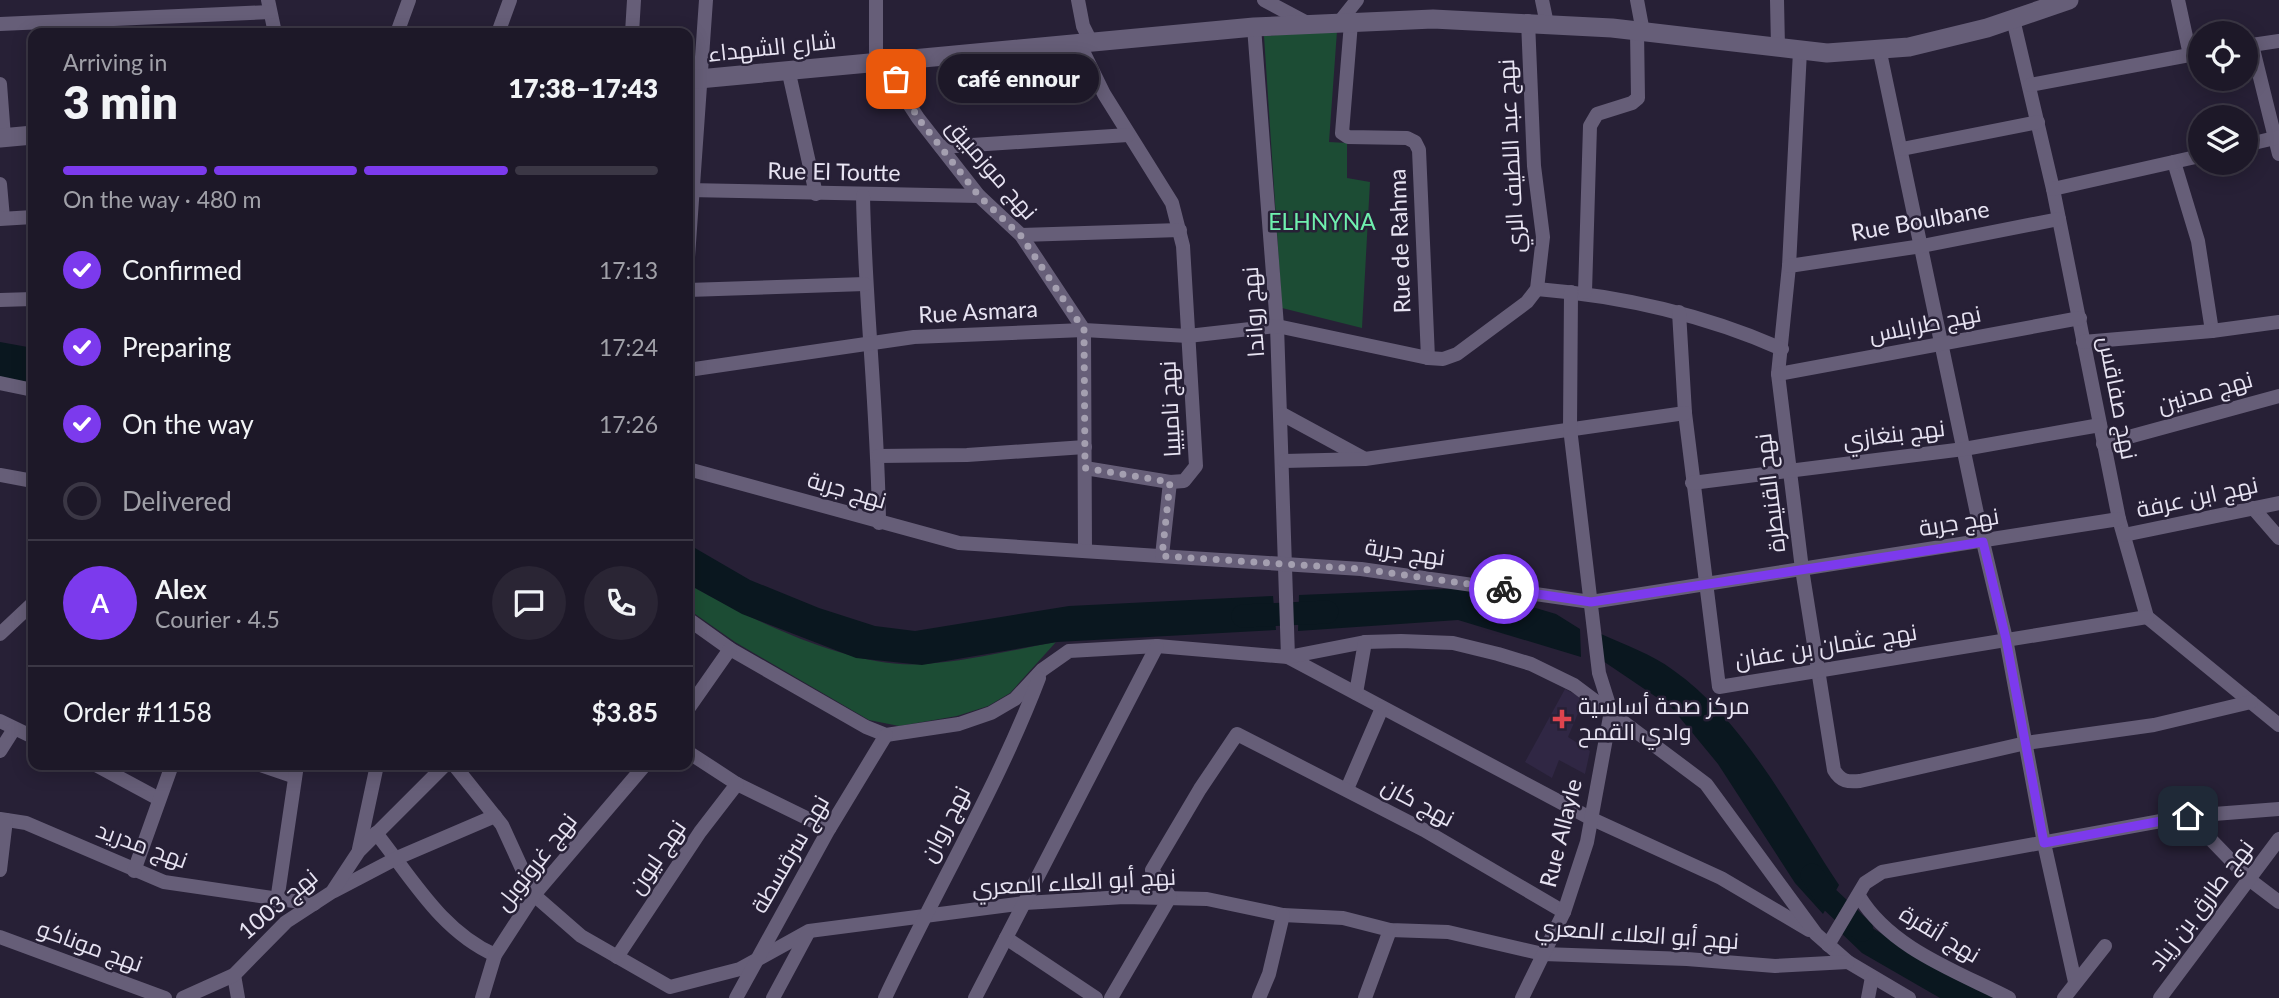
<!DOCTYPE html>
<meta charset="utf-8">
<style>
:root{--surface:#1d1828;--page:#2a2534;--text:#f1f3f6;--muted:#a0a0a8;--line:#3b3745;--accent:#7c3aed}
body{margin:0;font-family:Lato,Cairo,sans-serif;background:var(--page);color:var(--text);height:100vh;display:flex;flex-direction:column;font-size:26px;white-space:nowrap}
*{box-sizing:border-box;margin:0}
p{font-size:23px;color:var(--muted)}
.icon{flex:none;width:38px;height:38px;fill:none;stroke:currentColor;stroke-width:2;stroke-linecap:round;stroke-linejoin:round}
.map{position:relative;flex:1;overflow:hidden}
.sheet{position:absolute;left:28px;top:28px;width:665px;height:742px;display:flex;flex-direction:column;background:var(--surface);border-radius:14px;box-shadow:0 4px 18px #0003,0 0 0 2px var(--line)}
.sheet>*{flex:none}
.controls{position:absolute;left:2188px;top:21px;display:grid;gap:14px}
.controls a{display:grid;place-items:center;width:70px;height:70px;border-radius:50%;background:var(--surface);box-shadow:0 4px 18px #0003,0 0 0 2px var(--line);font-size:35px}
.pin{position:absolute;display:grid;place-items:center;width:60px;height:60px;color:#fff;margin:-30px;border-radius:14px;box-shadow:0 4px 10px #0006}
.courier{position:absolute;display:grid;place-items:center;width:70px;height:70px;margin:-35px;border:5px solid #7c3aed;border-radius:50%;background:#fff;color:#222;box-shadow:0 2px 9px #0007}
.bubble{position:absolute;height:49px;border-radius:24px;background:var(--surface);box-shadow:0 4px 18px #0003,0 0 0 2px var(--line);font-size:23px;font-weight:800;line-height:49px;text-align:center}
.overview em{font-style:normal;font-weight:800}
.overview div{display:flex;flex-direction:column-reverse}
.overview{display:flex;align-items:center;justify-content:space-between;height:119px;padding:0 35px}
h1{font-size:46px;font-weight:800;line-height:52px}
.bar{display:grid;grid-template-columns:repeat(4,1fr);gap:10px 7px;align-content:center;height:84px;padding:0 35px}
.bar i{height:9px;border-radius:5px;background:var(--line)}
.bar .current{background:var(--accent)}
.bar p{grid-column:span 4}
.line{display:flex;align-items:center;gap:18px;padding:0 35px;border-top:2px solid var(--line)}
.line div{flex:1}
.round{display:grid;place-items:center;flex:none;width:74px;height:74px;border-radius:37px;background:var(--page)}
ol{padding:0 35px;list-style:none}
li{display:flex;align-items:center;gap:21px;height:77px}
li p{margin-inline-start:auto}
li .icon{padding:7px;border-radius:50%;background:var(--accent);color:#fff;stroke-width:4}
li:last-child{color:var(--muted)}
li i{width:38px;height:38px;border:4px solid var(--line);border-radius:50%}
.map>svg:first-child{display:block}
.built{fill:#302744}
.green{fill:#1c4c34}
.water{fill:#0a171f}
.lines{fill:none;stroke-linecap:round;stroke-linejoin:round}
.river{stroke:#0a171f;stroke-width:23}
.minor{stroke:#665e78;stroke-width:14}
.secondary{stroke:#665e78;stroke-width:19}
.done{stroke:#a49fb0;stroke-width:7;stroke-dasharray:0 12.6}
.route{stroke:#7c3aed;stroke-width:9}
.health-dot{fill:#e0444e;stroke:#272036;stroke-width:2.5}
.labels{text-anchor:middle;stroke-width:5;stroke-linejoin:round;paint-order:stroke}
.street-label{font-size:23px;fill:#e7e3f2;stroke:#272036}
.park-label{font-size:23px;fill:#6ff0ae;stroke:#272036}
.poi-label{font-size:23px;fill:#e7e3f2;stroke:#272036;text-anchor:start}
</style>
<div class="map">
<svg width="2279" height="998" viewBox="0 0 2279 998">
<rect width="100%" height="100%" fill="#272036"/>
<!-- built -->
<polygon class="built" points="1565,689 1584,699 1568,737 1590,751 1585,774 1559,760 1552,778 1525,762"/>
<!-- green -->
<g class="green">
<polygon points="1337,31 1329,142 1347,143 1347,178 1370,182 1362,328 1282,308 1264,36"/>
<path d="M688 584C750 619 851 670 924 664 968 661 1013 650 1056 642L1010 693 988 706 957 716 899 726 869 720 735 642 688 609Z"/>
</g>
<!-- water -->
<g class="water">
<polygon points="0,342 33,348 33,383 0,377"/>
<polygon points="688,544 750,580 819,608 875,626 915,631 1069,606 1273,596 1276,630 1057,642 922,665 856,658 742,614 688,584"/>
<polygon points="1469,588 1556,614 1580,629 1581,657 1458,620 1298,631 1299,595"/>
<path d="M1601 634C1625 645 1652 654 1673 670 1744 720 1792 814 1839 885L1823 914 1795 883 1718 764 1671 707 1603 661Z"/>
<polygon points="1853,904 1872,928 1995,998 1940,998 1862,953 1838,930"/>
</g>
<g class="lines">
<!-- river -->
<g class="river">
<polyline points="1243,616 1327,612"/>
<polyline points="1812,875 1826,896 1862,930"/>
</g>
<!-- minor -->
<g class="minor">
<polyline points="268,0 275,33"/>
<polyline points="1078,0 1083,26 1091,42"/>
<polyline points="1264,0 1309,24"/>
<polyline points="1542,0 1547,24"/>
<polyline points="1637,0 1643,32"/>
<polyline points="1777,0 1778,47"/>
<polyline points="2178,0 2190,55"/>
<polyline points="2013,19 2053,189 2119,519 2147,617 2279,725"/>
<polyline points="1351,23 1342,133 1348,137 1407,138 1415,142 1419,150 1428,358"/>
<polyline points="0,24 270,12"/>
<polyline points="1337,25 1357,0"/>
<polyline points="1254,27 1277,326 1288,657 1590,818 1721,878 1809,930"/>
<polyline points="397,33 409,0"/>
<polyline points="498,33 510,0"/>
<polyline points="632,33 634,0"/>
<polyline points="1079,43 1104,94 1172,203 1183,246 1196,466 1184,481 1170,482 1085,468"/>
<polyline points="2252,45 2279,154"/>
<polyline points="2245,46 2279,41"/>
<polyline points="1879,48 1983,542 2006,639 2044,843 2075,982"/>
<path d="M1800 51 1789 266 1778 374 1802 569 1834 770C1841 782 1848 782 1860 781L2026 743 2154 725 2251 702"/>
<polyline points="889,60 901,92 918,118 979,196 1021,235 1084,330 1085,551"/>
<polyline points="876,61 876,0"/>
<polyline points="788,69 816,194"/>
<polyline points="0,84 4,137"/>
<polyline points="2030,85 2200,53"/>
<polyline points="2245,145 2279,137"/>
<polyline points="941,147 1128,135"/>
<polyline points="1902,149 2038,122"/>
<polyline points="2174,162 2198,241 2212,331"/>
<polyline points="0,184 3,218"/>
<polyline points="2053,189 2200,156"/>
<polyline points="688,190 979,196"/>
<path d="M863 196C865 305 878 414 879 523"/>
<polyline points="0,219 33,217"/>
<polyline points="1021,235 1180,230"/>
<polyline points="688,257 706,0"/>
<polyline points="1789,266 1922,246 2059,219"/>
<path d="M1537 289C1622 296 1703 314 1782 349"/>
<polyline points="688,290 865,284"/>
<polyline points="1585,292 1590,126 1597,114 1632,103 1638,98 1637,31"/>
<polyline points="0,300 33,299"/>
<polyline points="1679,312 1685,413 1719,687 2147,617"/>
<polyline points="2083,342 2212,331 2279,322"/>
<polyline points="688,370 914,337 1084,330 1188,336 1277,326 1428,358 1443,359 1457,354 1527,302 1537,289 1543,237 1534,166 1528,21"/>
<polyline points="1778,374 2080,318"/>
<polyline points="0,383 33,390"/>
<polyline points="1282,414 1363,458"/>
<polyline points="2103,444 2279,396"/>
<polyline points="878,456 967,455 1085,447"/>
<polyline points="1284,461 1365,459 1685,413"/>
<polyline points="688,469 959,543 1361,569 1591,602 2119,519"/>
<polyline points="0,475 33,481"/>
<polyline points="1692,483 1964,449 2100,425"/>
<polyline points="2253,508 2279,538"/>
<polyline points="2124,535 2279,503"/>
<polyline points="1162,556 1170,482"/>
<polyline points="688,619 730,649 866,727 886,735 959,724 991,713 1015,699 1042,670 1069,651 1157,646 1288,657 1365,642 1401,641 1453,643 1498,654 1531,664 1574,685 1706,784 1816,934 1848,962 1909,998"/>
<polyline points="0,634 33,603"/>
<polyline points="1356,693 1365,642"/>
<polyline points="688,709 730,649"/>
<polyline points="0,721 33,737"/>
<polyline points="0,751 14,729"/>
<polyline points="688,752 737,784 829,829"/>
<polyline points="96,765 159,799"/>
<polyline points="260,765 295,777"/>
<polyline points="454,765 502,825 534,895 581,936 670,987 740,969 809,931 1025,903 1124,897 1207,899 1283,915 1343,918 1390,930 1448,932 1543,954 1687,959 1775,966 1848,962"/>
<polyline points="1347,789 1382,708"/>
<polyline points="2188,816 2250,880 2279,902"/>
<polyline points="0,819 26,823 164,882 314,904"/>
<path d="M376 833C412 878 441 931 495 955"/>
<polyline points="359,849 377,765"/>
<polyline points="0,870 6,820"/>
<polyline points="134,871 172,765"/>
<polyline points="334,891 397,858 495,816"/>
<path d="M1859 896C1890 948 1956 971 2009 998"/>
<polyline points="277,901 297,765"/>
<polyline points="0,937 165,998"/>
<polyline points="1006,938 1096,998"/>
<polyline points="1828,945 1865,883 1882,872 2188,816 2279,809"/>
<polyline points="617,957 700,832 737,784"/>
<polyline points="234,975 238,998"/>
<polyline points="183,998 234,975 286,922 332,892 359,851 445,765"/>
<polyline points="482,998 495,955 534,895 645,765"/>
<polyline points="736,998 829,829 886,735"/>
<polyline points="773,998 808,933"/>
<path d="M885 998C935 891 997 788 1039 678"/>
<polyline points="975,998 1157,646"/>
<polyline points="1111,998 1170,897 1152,870 1200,789 1237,734 1424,830 1564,912"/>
<polyline points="1259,998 1269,974 1283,915"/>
<polyline points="1365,998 1390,930"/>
<polyline points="1522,998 1564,912 1587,842 1611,711 1599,673 1570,428 1571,292"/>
<polyline points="1868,998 1872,977"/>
<polyline points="2064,998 2105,946"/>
<polyline points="2160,998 2279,839"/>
</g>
<!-- secondary -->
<g class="secondary">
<polyline points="688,80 1254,27 1433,19 1612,28 1827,53 1909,47 1987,28 2069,0"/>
<polyline points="0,138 33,135"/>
</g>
</g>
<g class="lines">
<!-- done -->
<polyline class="done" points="896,79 918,118 979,196 1021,236 1084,330 1085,468 1170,482 1162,556 1361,569 1504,589"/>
<!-- route -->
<polyline class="route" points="1504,589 1591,602 1983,542 2006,639 2044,843 2188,816"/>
</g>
<!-- markers -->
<path class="health-dot" d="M1558.5 708.5h7v7h7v7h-7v7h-7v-7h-7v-7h7z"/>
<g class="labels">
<!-- street labels -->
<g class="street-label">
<text transform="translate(772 47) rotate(-6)" y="8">شارع الشهداء</text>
<text transform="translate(1511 156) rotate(-93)" y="8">نهج عبد اللطيف الري</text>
<text transform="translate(992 169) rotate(49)" y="8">نهج موزمبيق</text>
<text transform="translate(834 172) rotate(1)" y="8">Rue El Toutte</text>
<text transform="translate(1920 221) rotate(-10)" y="8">Rue Boulbane</text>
<text transform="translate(1400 241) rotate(-92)" y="8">Rue de Rahma</text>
<text transform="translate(978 312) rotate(-3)" y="8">Rue Asmara</text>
<text transform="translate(1253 312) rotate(-94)" y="8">نهج رواندا</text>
<text transform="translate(1925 324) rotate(-11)" y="8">نهج طرابلس</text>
<text transform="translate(2205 392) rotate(-16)" y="8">نهج مدنين</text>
<text transform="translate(2118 398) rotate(79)" y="8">نهج صفاقس</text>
<text transform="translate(1170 409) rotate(-93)" y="8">نهج ناميبيا</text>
<text transform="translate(1894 434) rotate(-7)" y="8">نهج بنغازي</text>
<text transform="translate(847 490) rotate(16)" y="8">نهج جربة</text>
<text transform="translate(1770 493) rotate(-97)" y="8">نهح القنيطرة</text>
<text transform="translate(2197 497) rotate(-12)" y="8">نهج ابن عرفة</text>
<text transform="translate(1959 522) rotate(-9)" y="8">نهج جربة</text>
<text transform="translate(1405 552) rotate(8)" y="8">نهج جربة</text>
<text transform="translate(1826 646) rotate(-9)" y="8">نهج عثمان بن عفان</text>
<text transform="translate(1418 802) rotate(28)" y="8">نهج كان</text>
<text transform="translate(945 824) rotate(-63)" y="8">نهج روان</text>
<text transform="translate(1561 833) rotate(-76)" y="8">Rue Allayle</text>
<text transform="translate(142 845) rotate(20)" y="8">نهج مدريد</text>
<text transform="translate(790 854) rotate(-60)" y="8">نهج سرقسطة</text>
<text transform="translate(657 857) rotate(-56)" y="8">نهج ليون</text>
<text transform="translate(536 862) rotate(-52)" y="8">نهج غرونوبل</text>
<text transform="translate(1074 882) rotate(-3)" y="8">نهج أبو العلاء المعري</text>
<text transform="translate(278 904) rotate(-40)" y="8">نهج 1003</text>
<text transform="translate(2201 905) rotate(-53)" y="8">نهج طارق بن زياد</text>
<text transform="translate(1637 934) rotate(4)" y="8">نهج أبو العلاء المعري</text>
<text transform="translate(1940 934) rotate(31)" y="8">نهج أنقرة</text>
<text transform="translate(90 946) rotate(20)" y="8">نهج موناكو</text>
</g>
<!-- park labels -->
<g class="park-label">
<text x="1322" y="230">ELHNYNA</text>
</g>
<!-- poi labels -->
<g class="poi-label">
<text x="1578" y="714">مركز صحة أساسية<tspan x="1578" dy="26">وادي القمح</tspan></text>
</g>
</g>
</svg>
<div class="controls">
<a><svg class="icon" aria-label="locate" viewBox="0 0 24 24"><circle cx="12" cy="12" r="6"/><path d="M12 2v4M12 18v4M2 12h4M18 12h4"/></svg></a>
<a><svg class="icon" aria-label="layers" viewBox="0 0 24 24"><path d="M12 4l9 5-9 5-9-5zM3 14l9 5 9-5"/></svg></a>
</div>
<div class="pin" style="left:896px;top:79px;background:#ea580c"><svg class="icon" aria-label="bag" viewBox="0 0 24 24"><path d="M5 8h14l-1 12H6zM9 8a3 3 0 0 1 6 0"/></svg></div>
<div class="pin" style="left:2188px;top:816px;background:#1f2937"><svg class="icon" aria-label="home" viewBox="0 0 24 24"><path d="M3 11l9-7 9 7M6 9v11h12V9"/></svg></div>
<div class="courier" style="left:1504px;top:589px"><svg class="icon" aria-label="bike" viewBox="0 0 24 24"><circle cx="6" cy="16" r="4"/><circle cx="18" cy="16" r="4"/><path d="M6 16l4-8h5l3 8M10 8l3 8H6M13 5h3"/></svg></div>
<div class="bubble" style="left:938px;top:54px;width:161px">café ennour</div>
<section class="sheet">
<div class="overview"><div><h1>3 min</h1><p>Arriving in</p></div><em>17:38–17:43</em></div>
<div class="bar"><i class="current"></i><i class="current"></i><i class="current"></i><i></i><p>On the way · 480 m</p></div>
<ol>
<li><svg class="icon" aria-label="check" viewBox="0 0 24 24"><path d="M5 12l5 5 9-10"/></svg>Confirmed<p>17:13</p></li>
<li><svg class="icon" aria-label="check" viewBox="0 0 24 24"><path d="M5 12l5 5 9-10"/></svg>Preparing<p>17:24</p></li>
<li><svg class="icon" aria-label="check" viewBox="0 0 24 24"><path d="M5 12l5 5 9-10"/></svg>On the way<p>17:26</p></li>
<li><i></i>Delivered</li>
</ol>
<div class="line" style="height:126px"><b class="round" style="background:var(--accent);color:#fff">A</b><div><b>Alex</b><p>Courier · 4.5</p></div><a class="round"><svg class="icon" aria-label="chat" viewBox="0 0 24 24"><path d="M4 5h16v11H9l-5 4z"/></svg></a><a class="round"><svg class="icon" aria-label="phone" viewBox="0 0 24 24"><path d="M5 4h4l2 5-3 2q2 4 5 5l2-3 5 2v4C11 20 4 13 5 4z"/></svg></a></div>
<div class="line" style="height:91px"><div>Order #1158</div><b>$3.85</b></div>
</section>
</div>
